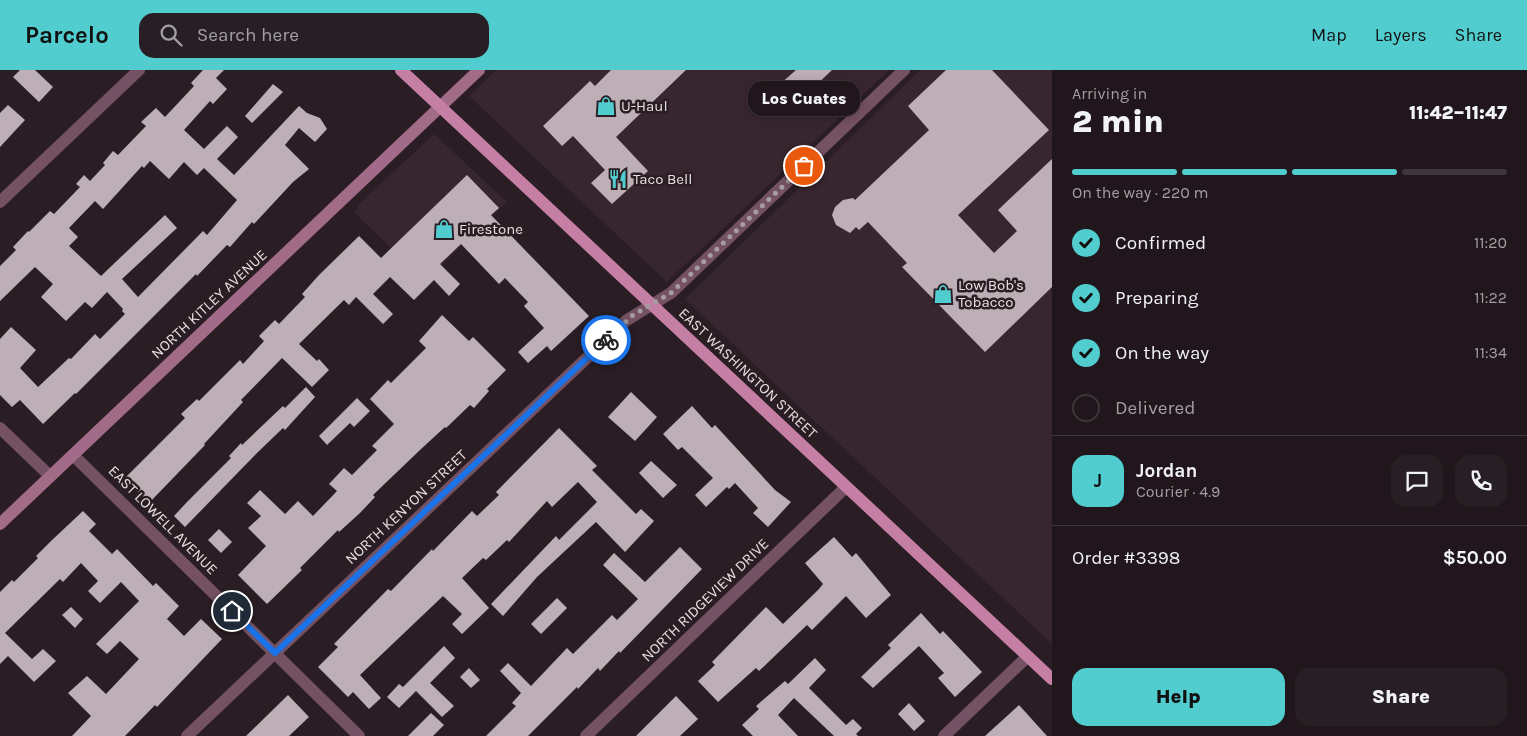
<!DOCTYPE html>
<meta charset="utf-8">
<style>
:root{--surface:#20161b;--page:#281f24;--text:#f1f3f6;--muted:#a29fa3;--line:#3d353a;--accent:#52cdcf}
body{margin:0;font-family:Karla,sans-serif;background:var(--page);color:var(--text);height:100vh;display:flex;flex-direction:column;font-size:19px;white-space:nowrap}
*{box-sizing:border-box;margin:0}
p{font-size:16px;color:var(--muted)}
.icon{flex:none;width:28px;height:28px;fill:none;stroke:currentColor;stroke-width:2;stroke-linecap:round;stroke-linejoin:round}
.map{position:relative;flex:1;overflow:hidden}
.sheet{display:flex;flex-direction:column;background:var(--surface);width:475px}
.sheet>*{flex:none}
.pin{position:absolute;display:grid;place-items:center;width:42px;height:42px;color:#fff;margin:-21px;border:2px solid #fff;border-radius:50%;box-shadow:0 1px 5px #0007}
.courier{position:absolute;display:grid;place-items:center;width:50px;height:50px;margin:-25px;border:4px solid #1a73e8;border-radius:50%;background:#fff;color:#222;box-shadow:0 1px 6px #0007}
.bubble{position:absolute;height:35px;border-radius:15px;background:var(--surface);box-shadow:0 2px 12px #0003,0 0 0 1px var(--line);font-size:16px;font-weight:800;line-height:35px;text-align:center}
.head em{font-style:normal;font-weight:800}
.head div{display:flex;flex-direction:column-reverse}
.head{display:flex;align-items:center;justify-content:space-between;height:85px;padding:0 20px}
h1{font-size:32px;font-weight:800;line-height:38px}
.bar{display:grid;grid-template-columns:repeat(4,1fr);gap:8px 5px;align-content:center;height:60px;padding:0 20px}
.bar i{height:6px;border-radius:4px;background:var(--line)}
.bar .selected{background:var(--accent)}
.bar p{grid-column:span 4}
.line{display:flex;align-items:center;gap:12px;padding:0 20px;border-top:1px solid var(--line)}
.line div{flex:1}
.round{display:grid;place-items:center;flex:none;width:52px;height:52px;border-radius:15px;background:var(--page)}
ol{padding:0 20px;list-style:none}
li{display:flex;align-items:center;gap:15px;height:55px}
li p{margin-inline-start:auto}
li .icon{padding:5px;border-radius:50%;background:var(--accent);color:#111;stroke-width:4}
li:last-child{color:var(--muted)}
li i{width:28px;height:28px;border:2px solid var(--line);border-radius:50%}
.button{display:flex;gap:10px;margin-top:auto;padding:10px 20px}
.button a{flex:1;height:58px;border-radius:15px;background:var(--accent);color:#111;font-size:20px;font-weight:800;line-height:58px;text-align:center}
.button a+a{background:var(--page);color:var(--text)}
header{display:flex;align-items:center;gap:30px;box-sizing:border-box;height:70px;padding:0 25px;background:var(--accent);color:#111}
header strong{font-size:24px}
nav{display:flex;gap:28px;margin-inline-start:auto;font-size:18px}
.search{width:350px;height:45px;background:var(--page);display:flex;align-items:center;gap:12px;box-sizing:border-box;padding:0 18px;border-radius:15px;color:var(--muted);font-size:19px}
main{display:flex;flex:1;min-height:0}
.map>svg:first-child{display:block}
.built{fill:#38262f}
.building{fill:#beaeb6;fill-rule:evenodd}
.lines{fill:none;stroke-linecap:round;stroke-linejoin:round}
.street{stroke:#745163;stroke-width:12}
.secondary{stroke:#a26b88;stroke-width:12}
.primary{stroke:#c57fa4;stroke-width:12}
.done{stroke:#a69ca1;stroke-width:5;stroke-dasharray:0 9}
.route{stroke:#1a73e8;stroke-width:6}
.labels{text-anchor:middle;stroke-width:5;stroke-linejoin:round;paint-order:stroke}
.poi-label{font-size:15px;fill:#e8e0e4;stroke:#2a1e24;text-anchor:start}
.street-label{font-size:15px;fill:#e8e0e4;stroke:#2a1e24}
</style>
<header>
<strong>Parcelo</strong>
<div class="search"><svg class="icon" aria-label="search" viewBox="0 0 24 24"><circle cx="10" cy="10" r="6"/><path d="M15 15l6 6"/></svg>Search here</div>
<nav><a>Map</a><a>Layers</a><a>Share</a></nav>
</header>
<main>
<div class="map">
<svg width="1052" height="666" viewBox="0 0 1052 666">
<rect width="100%" height="100%" fill="#2a1e24"/>
<!-- built -->
<g class="built">
<polygon points="496,0 889,0 667,212 469,26"/>
<polygon points="920,0 1052,0 1052,574 685,229"/>
<polygon points="434,64 507,132 425,211 355,143 359,134"/>
</g>
<!-- building -->
<g class="building">
<polygon points="20,0 35,0 53,17 39,32 13,7"/>
<path d="M203 0H224L216 8 227 19 213 34 210 31 184 60 204 79 227 56 238 67 217 89 234 105 299 36 307 43 320 48 327 59 315 72 299 58 285 75 309 99 293 112 254 154 252 152 230 177 227 175 197 206 196 204 76 324 75 323 43 354 20 330 12 337 0 325V269L11 257 36 280 20 298 38 317 69 288 71 289 95 264 100 269 125 244 122 241 123 239 107 222 92 238 85 232 66 251 41 227 53 214 35 197 0 231V196L16 180 13 177 28 161 29 162 50 141 54 144 80 117 76 114 84 105 90 111 105 95 103 93 113 81 118 85 146 56 141 52 156 38 165 47 194 16 191 13ZM150 91 169 109 184 92 197 105 204 98 237 130 207 165 203 161 138 227 122 209 177 158 165 145 101 206 69 176 78 167 69 158 95 131 103 139 142 96 144 98Z"/>
<polygon points="611,0 686,0 616,67 648,101 612,134 591,113 605,100 573,66 562,76 543,56 590,11 595,16"/>
<polygon points="796,0 832,0 789,41 771,22"/>
<polygon points="946,0 992,0 1049,60 958,145 994,183 1017,161 998,140 1052,89 1052,217 985,282 902,197 907,193 868,152 859,160 856,157 850,163 836,155 832,145 835,137 843,130 853,128 855,130 929,60 908,36"/>
<polygon points="273,14 283,22 252,53 245,46"/>
<polygon points="8,35 25,50 0,77 0,43"/>
<polygon points="467,105 499,138 491,145 589,246 551,281 547,276 528,293 518,282 544,258 524,236 528,232 505,208 499,214 461,174 440,194 460,214 449,226 434,210 414,230 390,207 373,224 393,244 383,254 356,227 349,235 344,230 299,274 317,291 319,289 329,300 312,317 282,288 241,330 243,332 204,374 205,375 149,433 125,408 185,348 181,344 197,329 199,331 240,290 243,294 264,271 259,266 275,250 279,254 305,227 302,224 319,205 359,166 381,188"/>
<polygon points="442,245 469,271 473,267 506,300 487,319 489,321 474,338 470,335 446,358 445,357 420,380 373,425 375,427 360,443 339,462 338,460 300,498 302,500 267,534 238,505 266,476 248,458 261,446 247,433 260,420 285,444 298,431 313,446 337,421 329,414 344,398 352,405 377,380 372,376 394,354 370,329 388,310 391,313 426,278 419,271"/>
<polygon points="306,317 315,327 285,360 283,358 257,383 185,457 174,446 187,432 231,388 229,386 241,373 242,375 283,336 285,338"/>
<polygon points="631,322 657,347 635,371 608,347"/>
<polygon points="357,328 370,341 354,357 350,353 327,375 319,366"/>
<polygon points="692,336 712,358 715,355 775,420 791,432 768,457 753,443 758,438 735,413 729,419 727,417 706,437 695,425 713,408 682,377 678,380 663,364"/>
<polygon points="559,358 597,396 592,400 636,444 641,439 654,451 625,482 596,452 537,507 503,546 491,534 556,466 559,470 597,432 578,412 552,437 547,431 509,472 507,470 486,490 483,488 462,508 489,538 462,564 452,554 462,544 443,526 360,605 381,628 369,639 353,622 348,627 318,597 338,577 334,574 388,519 391,521 432,479 433,481 472,441 477,446 499,425 496,422"/>
<polygon points="651,391 677,415 663,428 639,403"/>
<polygon points="83,441 96,454 89,461 112,484 117,479 153,516 156,513 179,536 167,549 184,566 201,549 222,569 157,637 155,635 125,666 72,666 91,646 68,623 87,606 106,624 139,589 120,571 107,584 96,574 139,531 121,512 100,533 88,521 98,511 81,493 63,512 60,509 5,563 32,589 43,579 56,591 34,612 8,586 0,594 0,522 12,510 14,512 38,488 36,486 51,471"/>
<polygon points="219,459 232,472 221,483 208,470"/>
<polygon points="834,467 852,487 856,483 891,525 866,548 846,526 812,560 807,555 759,601 756,598 718,632 698,611 715,595 712,592 766,537 783,554 818,520 823,514 805,493"/>
<polygon points="680,477 702,499 620,583 619,581 600,601 598,598 578,619 577,617 528,666 486,666 516,636 512,633 521,623 500,601 508,593 531,616 567,578 573,584 612,545 617,550 638,529 603,495 614,483 645,512"/>
<polygon points="557,528 567,538 541,564 531,554"/>
<polygon points="71,537 83,549 75,558 62,545"/>
<polygon points="921,543 940,564 943,561 982,602 955,627 938,608 944,603 919,576 873,618 861,607 891,578 888,575"/>
<polygon points="444,576 455,588 430,613 454,636 442,647 416,621 399,638 387,627 399,614 403,617"/>
<polygon points="815,588 826,600 809,618 846,655 853,649 862,658 856,664 858,666 834,666 794,628 778,645 798,666 753,666 742,655 759,639 756,636 785,611 788,614"/>
<polygon points="469,598 480,610 471,618 460,607"/>
<polygon points="288,625 309,647 289,666 246,666"/>
<polygon points="676,626 698,649 680,666 636,666"/>
<polygon points="909,633 925,651 914,661 898,644"/>
<polygon points="1019,635 1047,666 985,666"/>
<polygon points="431,643 444,655 433,666 408,666"/>
</g>
<g class="lines">
<!-- street -->
<g class="street">
<polyline points="0,132 139,0"/>
<polyline points="0,358 50,406"/>
<polyline points="73,385 359,666"/>
<polyline points="187,666 627,250 671,223 904,0"/>
<polyline points="586,666 846,417"/>
<polyline points="944,666 1027,587"/>
</g>
<!-- secondary -->
<polyline class="secondary" points="0,454 479,0"/>
<!-- primary -->
<polyline class="primary" points="401,0 1052,609"/>
</g>
<g class="lines">
<!-- done -->
<polyline class="done" points="606,270 633,245 671,223 804,96"/>
<!-- route -->
<polyline class="route" points="232,541 275,583 606,270"/>
</g>
<!-- icons -->
<defs>
<g id="shop-bare" transform="scale(1.5)"><path d="M-5-2.5h2.3a2.7 3.5 0 0 1 5.4 0H5L5.5 6h-11ZM-1.5-2.5h3a1.5 2.3 0 0 0-3 0Z" fill="#52cdcf" stroke="#2a1e24" stroke-width="2.5" paint-order="stroke"/></g>
<g id="restaurant-bare" transform="scale(1.5)"><path d="M-5-6h1v4h1v-4h1v4h1v-4h1v5L-1.5 .5V6h-2V.5L-5-1ZM5-6V6H3V1.5H1.5Q1.5-4 5-6Z" fill="#52cdcf" stroke="#2a1e24" stroke-width="2.5" paint-order="stroke"/></g>
</defs>
<g fill-rule="evenodd">
<use href="#shop-bare" x="606" y="36"/>
<use href="#restaurant-bare" x="618" y="109"/>
<use href="#shop-bare" x="444" y="159"/>
<use href="#shop-bare" x="943" y="224"/>
</g>
<g class="labels">
<!-- poi labels -->
<g class="poi-label">
<text x="621" y="41">U-Haul</text>
<text x="633" y="114">Taco Bell</text>
<text x="459" y="164">Firestone</text>
<text x="958" y="220">Low Bob's<tspan x="958" dy="17">Tobacco</tspan></text>
</g>
<!-- street labels -->
<g class="street-label">
<text transform="translate(209 234) rotate(-43)" y="5">NORTH KITLEY AVENUE</text>
<text transform="translate(748 303) rotate(43)" y="5">EAST WASHINGTON STREET</text>
<text transform="translate(406 437) rotate(-43)" y="5">NORTH KENYON STREET</text>
<text transform="translate(163 450) rotate(45)" y="5">EAST LOWELL AVENUE</text>
<text transform="translate(705 530) rotate(-44)" y="5">NORTH RIDGEVIEW DRIVE</text>
</g>
</g>
</svg>
<div class="pin" style="left:804px;top:96px;background:#ea580c"><svg class="icon" aria-label="bag" viewBox="0 0 24 24"><path d="M5 8h14l-1 12H6zM9 8a3 3 0 0 1 6 0"/></svg></div>
<div class="pin" style="left:232px;top:541px;background:#1f2937"><svg class="icon" aria-label="home" viewBox="0 0 24 24"><path d="M3 11l9-7 9 7M6 9v11h12V9"/></svg></div>
<div class="courier" style="left:606px;top:270px"><svg class="icon" aria-label="bike" viewBox="0 0 24 24"><circle cx="6" cy="16" r="4"/><circle cx="18" cy="16" r="4"/><path d="M6 16l4-8h5l3 8M10 8l3 8H6M13 5h3"/></svg></div>
<div class="bubble" style="left:748px;top:11px;width:112px">Los Cuates</div>
</div>
<section class="sheet">
<div class="head"><div><h1>2 min</h1><p>Arriving in</p></div><em>11:42–11:47</em></div>
<div class="bar"><i class="selected"></i><i class="selected"></i><i class="selected"></i><i></i><p>On the way · 220 m</p></div>
<ol>
<li><svg class="icon" aria-label="check" viewBox="0 0 24 24"><path d="M5 12l5 5 9-10"/></svg>Confirmed<p>11:20</p></li>
<li><svg class="icon" aria-label="check" viewBox="0 0 24 24"><path d="M5 12l5 5 9-10"/></svg>Preparing<p>11:22</p></li>
<li><svg class="icon" aria-label="check" viewBox="0 0 24 24"><path d="M5 12l5 5 9-10"/></svg>On the way<p>11:34</p></li>
<li><i></i>Delivered</li>
</ol>
<div class="line" style="height:90px"><b class="round" style="background:var(--accent);color:#111">J</b><div><b>Jordan</b><p>Courier · 4.9</p></div><a class="round"><svg class="icon" aria-label="chat" viewBox="0 0 24 24"><path d="M4 5h16v11H9l-5 4z"/></svg></a><a class="round"><svg class="icon" aria-label="phone" viewBox="0 0 24 24"><path d="M5 4h4l2 5-3 2q2 4 5 5l2-3 5 2v4C11 20 4 13 5 4z"/></svg></a></div>
<div class="line" style="height:65px"><div>Order #3398</div><b>$50.00</b></div>
<div class="button"><a>Help</a><a>Share</a></div>
</section>
</main>
